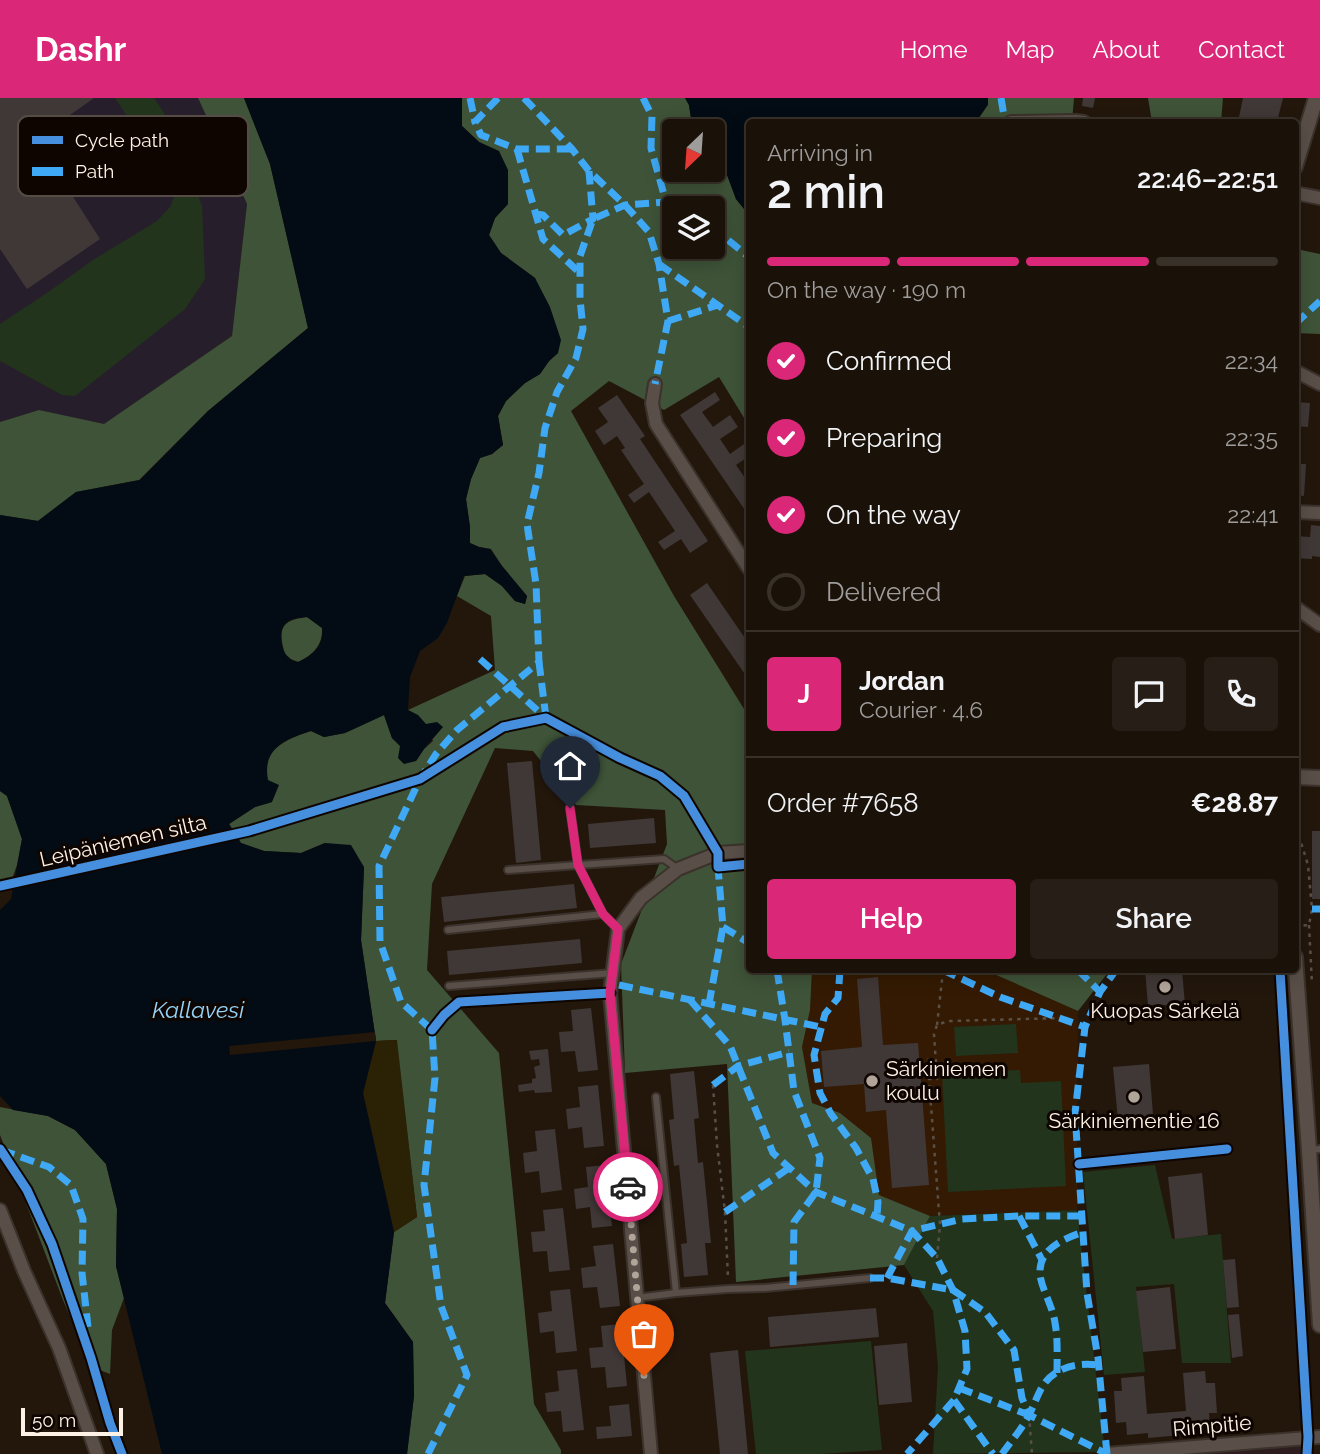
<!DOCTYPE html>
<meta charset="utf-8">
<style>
:root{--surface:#1a1109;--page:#271f17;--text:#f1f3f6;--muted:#9f9d9c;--line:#38312a;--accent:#db2777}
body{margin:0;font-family:Raleway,sans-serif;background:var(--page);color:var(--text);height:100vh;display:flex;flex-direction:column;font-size:26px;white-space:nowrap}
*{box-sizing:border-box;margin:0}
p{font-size:23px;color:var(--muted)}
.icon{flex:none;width:38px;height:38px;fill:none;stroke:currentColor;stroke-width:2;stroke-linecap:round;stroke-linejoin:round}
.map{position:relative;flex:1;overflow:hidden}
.side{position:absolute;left:746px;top:21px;width:553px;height:854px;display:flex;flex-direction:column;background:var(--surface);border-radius:7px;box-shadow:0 4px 18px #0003,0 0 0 2px var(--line)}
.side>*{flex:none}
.needle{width:46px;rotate:205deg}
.buttons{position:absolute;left:662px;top:21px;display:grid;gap:14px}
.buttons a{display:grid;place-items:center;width:63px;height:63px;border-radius:7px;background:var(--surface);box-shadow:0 4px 18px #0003,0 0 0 2px var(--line);font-size:35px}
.scale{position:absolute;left:21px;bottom:18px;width:102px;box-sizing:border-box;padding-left:7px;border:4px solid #fef1e6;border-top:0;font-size:19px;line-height:24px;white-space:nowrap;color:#fef1e6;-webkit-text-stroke:5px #0e0501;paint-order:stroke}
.pin{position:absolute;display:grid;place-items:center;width:60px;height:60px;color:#fff;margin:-72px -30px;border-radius:50% 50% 50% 0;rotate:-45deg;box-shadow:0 0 7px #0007}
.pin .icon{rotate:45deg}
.courier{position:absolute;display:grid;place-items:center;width:70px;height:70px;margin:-35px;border:5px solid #db2777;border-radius:50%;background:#fff;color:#222;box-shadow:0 2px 9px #0007}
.headline em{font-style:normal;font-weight:600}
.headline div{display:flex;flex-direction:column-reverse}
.headline{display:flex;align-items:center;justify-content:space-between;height:119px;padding:0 21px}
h1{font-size:46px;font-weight:600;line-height:52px}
.bar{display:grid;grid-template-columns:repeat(4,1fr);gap:10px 7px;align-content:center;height:84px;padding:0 21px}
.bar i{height:9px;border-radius:5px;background:var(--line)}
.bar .selected{background:var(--accent)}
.bar p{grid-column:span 4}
.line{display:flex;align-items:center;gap:18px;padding:0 21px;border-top:2px solid var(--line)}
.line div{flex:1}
.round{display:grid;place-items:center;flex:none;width:74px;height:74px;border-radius:7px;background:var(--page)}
ol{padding:0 21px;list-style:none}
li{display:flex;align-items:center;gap:21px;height:77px}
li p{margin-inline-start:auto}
li .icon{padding:7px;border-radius:50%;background:var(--accent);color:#fff;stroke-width:4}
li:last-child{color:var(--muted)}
li i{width:38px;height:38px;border:4px solid var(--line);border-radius:50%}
.action{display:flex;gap:14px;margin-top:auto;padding:14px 21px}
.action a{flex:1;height:80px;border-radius:7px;background:var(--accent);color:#fff;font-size:28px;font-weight:600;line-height:80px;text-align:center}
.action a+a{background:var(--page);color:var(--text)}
header{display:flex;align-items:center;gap:42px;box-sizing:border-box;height:98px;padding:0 35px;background:var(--accent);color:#fff}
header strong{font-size:33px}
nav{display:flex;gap:38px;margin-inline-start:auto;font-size:24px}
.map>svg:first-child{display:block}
.commercial{fill:#2e1d1f}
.industrial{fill:#261f2b}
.built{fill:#341a02}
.green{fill:#22341c}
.forest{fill:#3e5338;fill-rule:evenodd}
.sand{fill:#2b2104}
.water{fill:#030c14;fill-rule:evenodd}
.pier{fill:#23170c}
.building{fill:#403837}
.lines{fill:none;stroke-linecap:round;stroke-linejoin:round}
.service-casing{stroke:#3c322c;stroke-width:10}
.minor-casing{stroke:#3c322c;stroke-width:16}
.tertiary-casing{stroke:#3c322c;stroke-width:18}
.path{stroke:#595048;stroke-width:2.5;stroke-dasharray:3.5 5;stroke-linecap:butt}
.service{stroke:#594f48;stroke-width:6}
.minor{stroke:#594f48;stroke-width:12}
.tertiary{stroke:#594f48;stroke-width:14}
.quiet{stroke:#3fa9f5;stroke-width:7;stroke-dasharray:14 7;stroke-linecap:butt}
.cycleway-casing{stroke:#0e0501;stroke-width:13}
.cycleway{stroke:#468fdf;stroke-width:9}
.done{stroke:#b1a59a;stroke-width:7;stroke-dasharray:0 12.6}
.route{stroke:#db2777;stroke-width:9}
.poi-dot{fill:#b1a59a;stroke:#0e0501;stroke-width:2.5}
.labels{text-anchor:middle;stroke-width:6;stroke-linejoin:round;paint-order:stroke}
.street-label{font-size:21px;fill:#fef1e6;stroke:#0e0501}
.poi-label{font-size:21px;fill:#fef1e6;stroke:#0e0501}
.water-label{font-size:23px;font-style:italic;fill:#94d4fb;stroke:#0e0501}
.key{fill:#0e0501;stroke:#564c46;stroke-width:2}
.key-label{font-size:19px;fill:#fef1e6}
</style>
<header>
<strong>Dashr</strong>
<nav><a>Home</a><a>Map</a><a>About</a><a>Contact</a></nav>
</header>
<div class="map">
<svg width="1320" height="1356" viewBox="0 0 1320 1356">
<rect width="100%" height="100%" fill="#23170c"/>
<!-- commercial -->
<polygon class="commercial" points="1305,1346 1304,1356 1173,1356"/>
<!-- industrial -->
<polygon class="industrial" points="0,0 198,0 247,106 232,238 103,327 39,312 0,324"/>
<!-- built -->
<polygon class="built" points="812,872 985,872 1078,913 1077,1112 930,1118 878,1097 871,1040 840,1015 812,1005 802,949 810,912"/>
<!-- green -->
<g class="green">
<polygon points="115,0 154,0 174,30 202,108 205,181 185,211 75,298 62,297 0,263 0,226 47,195 93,162 157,123 170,109 175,97 165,76"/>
<polygon points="1016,926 1018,955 956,958 954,929"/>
<polygon points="1020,972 1021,985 1061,983 1066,1088 948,1094 942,976"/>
<polygon points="1155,1067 1172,1141 1221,1136 1231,1265 1182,1265 1174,1186 1136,1189 1145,1274 1104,1277 1083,1074"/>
<polygon points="1077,1112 1105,1354 933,1356 938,1269 933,1213 904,1167 930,1118"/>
<polygon points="871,1243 882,1352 821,1356 756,1356 745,1253"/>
</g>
<!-- forest -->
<g class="forest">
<polygon points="198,0 244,0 270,66 308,230 208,313 139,382 76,394 38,423 0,417 0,324 39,312 104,326 232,238 247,106"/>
<path d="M462 0H685L689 7 693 33H674V72H712V45L723 66 736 101 749 117V328L719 279 664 312 609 283 571 313 674 498 749 619V872H812L810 912 802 949 812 1005 840 1015 871 1040 879 1097 930 1118 904 1167 736 1184 727 966 625 975 621 866 667 746 665 712 576 707 533 653 495 650 432 786 427 872 499 955 534 1306 561 1352V1356H407L414 1298 413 1244 385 1205 394 1134 417 1119 396 942 376 943 361 842 364 769 325 745 301 755 264 753 241 745 229 726 255 709 272 704C270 694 265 681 266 670 267 648 293 639 311 633L324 639 345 635 384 617 392 640 416 663 424 651 433 643C426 627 423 620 408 612L495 572 491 518 457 498 465 478 485 476 502 488 515 503 525 506 527 498 502 468 491 451 479 449 470 445V429L466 401 471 381 480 360 492 356 503 347 498 318 506 303 525 285 540 276 549 263 558 255 535 180 501 155 489 137 495 120 508 106 499 54 479 44 462 28ZM674 110H712V149H674Z"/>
<polygon points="988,0 1074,0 1072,24 976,24 988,7"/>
<polygon points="1148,0 1223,0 1221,24 1152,24"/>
<polygon points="1301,152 1320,156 1320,236 1295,235 1295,167"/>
<path d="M307 519 322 530C323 547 313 557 298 564L291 561 285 556C278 532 280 522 307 519Z"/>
<polygon points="0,693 7,698 22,741 17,767 12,781 0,782"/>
<polygon points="985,872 1110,872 1078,913"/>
<polygon points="0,1009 48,1018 75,1032 106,1066 117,1111 116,1168 124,1200 112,1232 110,1276 92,1269 63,1202 0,1037"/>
</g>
<!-- sand -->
<polygon class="sand" points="397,942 417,1119 394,1134 363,995 376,943"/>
<!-- water -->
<g class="water">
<path d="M244 0H462V28L479 44 499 53 508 72V106L495 120 489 137 501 155 535 180 550 209 561 242 558 255 549 263 540 276 525 285 506 303 498 318 503 347 492 356 480 360 471 381 466 401 470 429V445L479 449 490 451 502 468 527 498 525 506 515 503 502 488 485 476 464 478 447 525 438 540 420 553 410 579 408 612 418 617 426 626 437 624 443 629 424 651 416 663 404 666 398 660 400 648 392 640 384 617 345 635 324 639 311 633C285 641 262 651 268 682L279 687 272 704 255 709 229 726 241 745 264 753 301 755 325 745 351 747 364 769 361 842 376 943 363 995 394 1134 385 1205 413 1244 414 1298 407 1356H162L116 1168 117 1111 106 1066 75 1032 48 1018 13 1012 0 998V812L11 801 22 741 7 698 0 693V417L38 423 76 394 140 382 208 313 308 230 270 66ZM307 519 322 530C324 547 313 557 298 564 293 563 291 562 288 559 281 553 278 533 285 526 291 520 299 520 307 519Z"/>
<polygon points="685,0 988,0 988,6 976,24 749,24 749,117 736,101 723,66 712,45 712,33 693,33 689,7"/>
</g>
<!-- pier -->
<polygon class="pier" points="375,934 376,943 230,957 229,948"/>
<!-- building -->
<g class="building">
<polygon points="0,0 94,0 36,41 100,141 27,191 0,151"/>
<polygon points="1083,0 1095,0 1093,10 1082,8"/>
<polygon points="1243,0 1283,0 1277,24 1238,24"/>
<polygon points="715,294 720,302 702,314 713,329 730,317 738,329 720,341 730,356 747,344 749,346 749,358 736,367 745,380 749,378 749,425 746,420 749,418 680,317"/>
<polygon points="617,297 645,338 640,341 708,443 690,455 681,441 664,452 658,444 675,433 649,394 634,405 628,397 644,386 621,352 625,350 617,338 604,347 595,333 608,324 598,310"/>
<polygon points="1295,304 1310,305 1308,329 1295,328"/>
<polygon points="1295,366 1306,366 1304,398 1295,397"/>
<polygon points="1311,427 1320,428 1320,459 1312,458 1312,461 1295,460 1295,438 1310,439"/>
<polygon points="707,485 749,546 749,582 690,497"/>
<polygon points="532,663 541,762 516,765 507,665"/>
<polygon points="654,720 656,745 590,750 588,726"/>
<rect x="1312" y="733" width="8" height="68"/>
<polygon points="574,786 577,810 444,824 441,799"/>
<polygon points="580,841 582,865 449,877 447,853"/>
<polygon points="1145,872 1182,872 1185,907 1148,907"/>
<polygon points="878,879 883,947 918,945 929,1087 892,1090 886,1012 866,1014 864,986 824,989 821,953 862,949 857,881"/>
<polygon points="591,910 598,972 578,974 575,953 561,954 559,934 573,933 571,912"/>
<polygon points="548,951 552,994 535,995 534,992 519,994 518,987 532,985 532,981 536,980 534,969 540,967 539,961 531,962 529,953"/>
<polygon points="1149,966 1154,1029 1119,1032 1113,969"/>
<polygon points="694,973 699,1020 694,1021 698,1065 703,1064 711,1145 705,1145 708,1177 684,1179 681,1146 687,1145 679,1067 674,1068 669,1022 674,1021 670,976"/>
<polygon points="598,987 604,1048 584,1050 582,1029 568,1031 566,1011 580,1009 578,989"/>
<polygon points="555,1031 562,1092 541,1095 539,1073 525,1075 523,1055 537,1053 535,1033"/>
<polygon points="606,1067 612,1128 592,1130 590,1109 576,1111 574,1091 588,1089 586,1069"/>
<polygon points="1202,1075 1208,1137 1175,1141 1168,1079"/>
<polygon points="563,1110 570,1172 549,1174 547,1153 533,1154 531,1134 545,1133 543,1112"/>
<polygon points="613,1146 620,1208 600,1210 597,1189 583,1190 581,1170 596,1168 593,1148"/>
<polygon points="1235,1161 1239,1209 1227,1210 1223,1162"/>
<polygon points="1170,1189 1176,1251 1143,1254 1136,1193"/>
<polygon points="570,1191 577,1253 556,1255 554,1233 540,1235 538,1215 552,1213 550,1193"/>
<polygon points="876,1210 879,1239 770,1249 768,1219"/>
<polygon points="1239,1216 1243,1258 1232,1260 1228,1217"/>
<polygon points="621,1226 627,1288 607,1290 605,1269 591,1270 589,1250 603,1249 601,1228"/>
<polygon points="907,1245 912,1304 879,1307 874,1248"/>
<polygon points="738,1252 748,1356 720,1356 710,1255"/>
<polygon points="577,1271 584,1332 563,1334 561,1313 547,1314 545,1295 559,1293 557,1273"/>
<polygon points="1205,1273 1206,1285 1215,1285 1217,1315 1209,1315 1210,1329 1181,1331 1182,1337 1148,1340 1148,1335 1127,1337 1126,1324 1116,1325 1114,1293 1122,1293 1121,1280 1144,1278 1147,1316 1186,1313 1183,1275"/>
<polygon points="629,1306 632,1338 597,1341 596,1329 611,1328 609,1308"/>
</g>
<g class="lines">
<!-- service casing -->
<g class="service-casing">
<g id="service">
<polyline points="570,710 578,767 603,816"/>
<polyline points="508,772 664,761 678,771"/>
<polyline points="448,832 603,816 618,831"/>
<polyline points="449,888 613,875"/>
<polyline points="656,999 676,1195"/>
<polyline points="1309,1052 1320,1051"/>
<polyline points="637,1200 676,1195 728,1191 765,1190 870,1180"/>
</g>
</g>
<!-- minor casing -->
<g class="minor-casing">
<g id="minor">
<polyline points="1011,24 1076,23 1084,24"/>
<polyline points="1295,95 1320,100"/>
<polyline points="1295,273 1320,286"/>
<polyline points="655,286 652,305 656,326 749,471"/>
<polyline points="1295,414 1320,415"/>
<polyline points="1295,509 1320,527"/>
<polyline points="0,1112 24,1173 59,1250 97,1356"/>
<polyline points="651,1356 610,895 618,831 641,800 678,771 718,755 749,753"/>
<polyline points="1107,1356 1320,1339"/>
</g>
</g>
<!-- tertiary casing -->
<g class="tertiary-casing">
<g id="tertiary">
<polyline points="1295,69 1316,0"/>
<polyline points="1295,679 1320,680"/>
<polyline points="1295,859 1309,1052 1320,1227"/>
</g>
</g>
<!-- path -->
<g class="path">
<polyline points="1309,827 1312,886"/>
<polyline points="1295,828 1309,827 1312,811 1308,767 1299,738 1295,711 1296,701"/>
<polyline points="937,927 943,873 940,872"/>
<polyline points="919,962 936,961"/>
<polyline points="713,987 717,1047 725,1114 728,1180"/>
<polyline points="937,1160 940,1127 929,981 937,981 934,936 937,927 948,923 1062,920"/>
<polyline points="1029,1317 1032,1356"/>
</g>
<!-- service -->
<use href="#service" class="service"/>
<!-- minor -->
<use href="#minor" class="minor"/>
<!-- tertiary -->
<use href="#tertiary" class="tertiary"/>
<!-- quiet -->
<g class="quiet">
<polyline points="470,0 475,24"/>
<polyline points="498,0 475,24 481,37 517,51 572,51"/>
<polyline points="524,0 572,51 589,73 625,107 649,134 659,166 668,223 655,286"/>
<polyline points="643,0 652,18 651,50 666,104"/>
<polyline points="1001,0 1005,24"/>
<polyline points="517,51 543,141 579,174"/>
<polyline points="535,116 543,117 563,137 593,121 589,73"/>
<polyline points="712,129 749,159"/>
<polyline points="659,166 749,229"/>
<polyline points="668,223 718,207"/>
<polyline points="1295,226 1320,203"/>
<polyline points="480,561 546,620"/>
<polyline points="539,564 546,620"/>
<polyline points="1312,811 1320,811"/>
<polyline points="723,829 749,845"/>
<polyline points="777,872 785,922 794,993 820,1060 816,1094 794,1124 793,1187"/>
<polyline points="840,872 838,900 825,916 814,957 820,995 831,1016 856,1050 873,1081 878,1104 877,1118"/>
<polyline points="943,872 1000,899 1085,929"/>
<polyline points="1078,872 1100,894"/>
<polyline points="619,887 821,929"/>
<polyline points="690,902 730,948 773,1055 816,1094 912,1133 937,1160 953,1192 965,1233 967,1271 954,1302 907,1356"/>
<polyline points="709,906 723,829 718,769"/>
<polyline points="713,987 738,968 789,954"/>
<polyline points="1,1052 49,1069 71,1087 83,1121 82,1175 88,1229"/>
<polyline points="725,1114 789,1070"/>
<polyline points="1019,1118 1042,1162"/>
<polyline points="870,1180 887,1180 953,1192 985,1214 1014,1252 1022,1300 1029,1317 1107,1356"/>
<polyline points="887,1180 912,1133 962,1121 1019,1118 1082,1118"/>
<path d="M1057 1275C1057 1258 1058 1241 1055 1225 1053 1209 1042 1192 1040 1177 1038 1151 1063 1141 1083 1134"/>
<polyline points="959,1290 1029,1317"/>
<polyline points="954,1302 993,1356"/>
<polyline points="428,1356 467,1277 441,1208 424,1087 435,980 432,932 401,904 380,844 379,768 420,681 436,656 457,632 539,564 536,486 527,426 539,375 545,330 557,294 576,260 583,231 580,201 580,158 593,121 625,107 666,104 684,110"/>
<path d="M1002 1356C1011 1343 1023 1330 1030 1315 1035 1305 1038 1295 1044 1286 1056 1269 1079 1264 1098 1267"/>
<polyline points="1107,1356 1098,1260 1087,1195 1075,1015 1085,929 1100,894 1116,872"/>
</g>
<!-- cycleway casing -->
<g class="cycleway-casing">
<g id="cycleway">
<polyline points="0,788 249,733 420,681 503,629 546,620 620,660 660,678 684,698 718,755 718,769 749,766"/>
<polyline points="1280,872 1308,1339 1307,1356"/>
<polyline points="432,932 444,917 459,904 610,895"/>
<polyline points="0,1051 27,1092 52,1146 91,1260 110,1325 122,1356"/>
<polyline points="1079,1066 1227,1051"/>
</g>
</g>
<!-- cycleway -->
<use href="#cycleway" class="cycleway"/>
</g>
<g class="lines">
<!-- done -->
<polyline class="done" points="628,1089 644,1278"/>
<!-- route -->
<polyline class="route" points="570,710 578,767 603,816 618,831 610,895 628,1089"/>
</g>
<!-- markers -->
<g class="poi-dot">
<circle cx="1165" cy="889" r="7"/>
<circle cx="872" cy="983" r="7"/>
<circle cx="1134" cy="999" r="7"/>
</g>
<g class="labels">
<!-- street labels -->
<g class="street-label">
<text transform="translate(123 743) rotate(-13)" y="7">Leipäniemen silta</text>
<text transform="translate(1212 1328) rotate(-5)" y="7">Rimpitie</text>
</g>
<!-- poi labels -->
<g class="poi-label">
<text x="1165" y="920">Kuopas Särkelä</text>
<text x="886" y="978" text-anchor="start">Särkiniemen<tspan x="886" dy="24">koulu</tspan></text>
<text x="1134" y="1030">Särkiniementie 16</text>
</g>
<!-- water labels -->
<g class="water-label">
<text x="198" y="920">Kallavesi</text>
</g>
</g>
<!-- legend -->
<rect x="18" y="18" width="230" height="80" rx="10" class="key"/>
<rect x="32" y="38" width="31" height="8" fill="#468fdf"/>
<rect x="32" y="69" width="31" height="9" fill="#3fa9f5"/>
<g class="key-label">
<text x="75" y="49">Cycle path</text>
<text x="75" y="80">Path</text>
</g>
</svg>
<div class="buttons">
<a><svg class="needle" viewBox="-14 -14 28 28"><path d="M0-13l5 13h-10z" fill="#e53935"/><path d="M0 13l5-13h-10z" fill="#9f9d9c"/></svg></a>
<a><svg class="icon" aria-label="layers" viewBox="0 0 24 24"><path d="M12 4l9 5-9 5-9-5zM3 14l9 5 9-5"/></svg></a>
</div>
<div class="scale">50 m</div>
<div class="pin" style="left:644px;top:1278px;background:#ea580c"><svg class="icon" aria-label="bag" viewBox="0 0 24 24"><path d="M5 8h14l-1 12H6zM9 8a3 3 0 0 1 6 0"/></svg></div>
<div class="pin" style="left:570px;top:710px;background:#1f2937"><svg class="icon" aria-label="home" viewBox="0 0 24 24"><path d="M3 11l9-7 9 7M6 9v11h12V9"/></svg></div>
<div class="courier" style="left:628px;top:1089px"><svg class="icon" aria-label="car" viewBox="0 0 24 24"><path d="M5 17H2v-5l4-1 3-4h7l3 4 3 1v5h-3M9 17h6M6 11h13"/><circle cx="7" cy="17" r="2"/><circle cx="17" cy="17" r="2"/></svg></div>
<section class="side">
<div class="headline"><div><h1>2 min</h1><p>Arriving in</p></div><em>22:46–22:51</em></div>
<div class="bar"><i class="selected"></i><i class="selected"></i><i class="selected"></i><i></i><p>On the way · 190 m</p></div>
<ol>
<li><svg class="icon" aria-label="check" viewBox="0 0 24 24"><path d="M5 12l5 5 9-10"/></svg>Confirmed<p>22:34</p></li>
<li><svg class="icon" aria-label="check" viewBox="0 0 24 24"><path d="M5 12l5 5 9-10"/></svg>Preparing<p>22:35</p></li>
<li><svg class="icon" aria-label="check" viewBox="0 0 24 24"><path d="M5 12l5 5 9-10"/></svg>On the way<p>22:41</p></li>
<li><i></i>Delivered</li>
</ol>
<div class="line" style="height:126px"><b class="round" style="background:var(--accent);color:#fff">J</b><div><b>Jordan</b><p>Courier · 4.6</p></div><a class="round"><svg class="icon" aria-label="chat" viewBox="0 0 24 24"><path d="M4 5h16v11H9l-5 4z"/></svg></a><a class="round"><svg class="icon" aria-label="phone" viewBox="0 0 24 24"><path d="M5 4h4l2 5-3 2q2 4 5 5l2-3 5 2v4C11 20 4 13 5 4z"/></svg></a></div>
<div class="line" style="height:91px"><div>Order #7658</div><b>€28.87</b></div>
<div class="action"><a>Help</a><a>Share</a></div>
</section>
</div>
